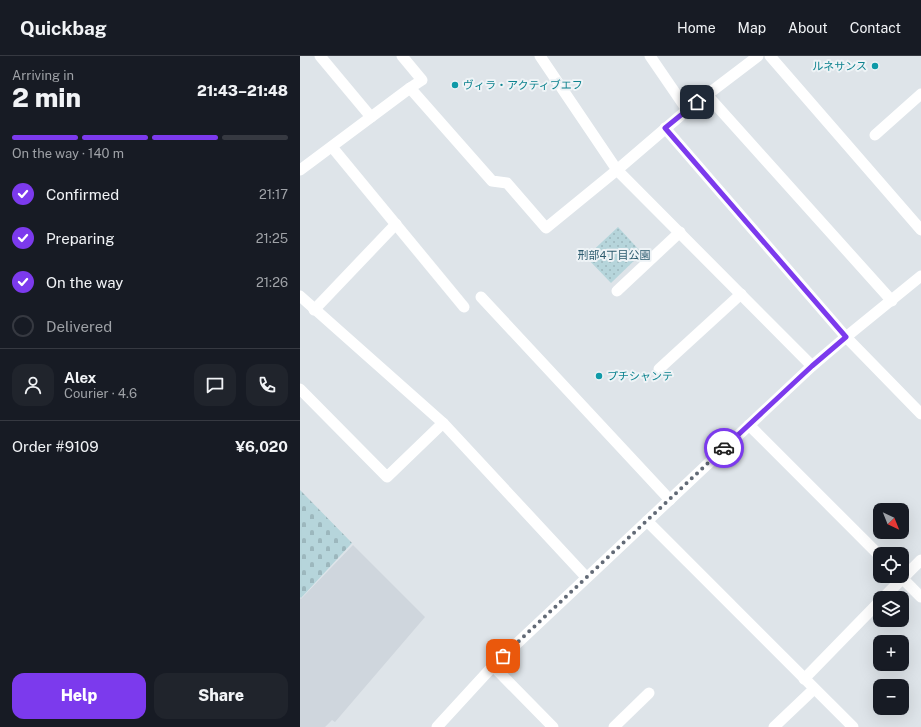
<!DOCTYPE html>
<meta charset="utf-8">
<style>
:root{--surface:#171b24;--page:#20242c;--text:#f1f3f6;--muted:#9ea1a6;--line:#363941;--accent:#7c3aed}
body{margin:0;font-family:"Public Sans","Noto Sans JP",sans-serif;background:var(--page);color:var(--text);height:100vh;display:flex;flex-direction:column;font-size:15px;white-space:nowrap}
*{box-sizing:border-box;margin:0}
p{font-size:13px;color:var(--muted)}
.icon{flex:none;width:22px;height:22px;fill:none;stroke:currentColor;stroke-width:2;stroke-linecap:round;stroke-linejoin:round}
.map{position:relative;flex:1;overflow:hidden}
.details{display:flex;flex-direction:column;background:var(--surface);width:300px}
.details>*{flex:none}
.needle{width:26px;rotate:137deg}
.controls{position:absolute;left:573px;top:447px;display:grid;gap:8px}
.controls a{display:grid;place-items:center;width:36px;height:36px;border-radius:8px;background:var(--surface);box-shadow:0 4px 16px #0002;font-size:20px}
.pin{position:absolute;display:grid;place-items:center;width:34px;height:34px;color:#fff;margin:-17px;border-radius:8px;box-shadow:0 2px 6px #0006}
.courier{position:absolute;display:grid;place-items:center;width:40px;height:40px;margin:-20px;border:3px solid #7c3aed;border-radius:50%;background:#fff;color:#222;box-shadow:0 1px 5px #0007}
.summary em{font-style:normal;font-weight:800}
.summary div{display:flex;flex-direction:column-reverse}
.summary{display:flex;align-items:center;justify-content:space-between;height:68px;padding:0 12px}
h1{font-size:26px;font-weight:800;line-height:30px}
.bar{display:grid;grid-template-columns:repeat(4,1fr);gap:6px 4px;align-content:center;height:48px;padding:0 12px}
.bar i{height:5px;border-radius:3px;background:var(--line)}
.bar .on{background:var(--accent)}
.bar p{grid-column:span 4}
.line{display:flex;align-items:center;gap:10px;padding:0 12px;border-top:1px solid var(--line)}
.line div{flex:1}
.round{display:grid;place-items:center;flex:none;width:42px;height:42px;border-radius:12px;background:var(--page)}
ol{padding:0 12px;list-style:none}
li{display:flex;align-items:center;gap:12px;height:44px}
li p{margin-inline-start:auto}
li .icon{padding:4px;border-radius:50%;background:var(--accent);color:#fff;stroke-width:4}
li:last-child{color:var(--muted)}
li i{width:22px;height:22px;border:2px solid var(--line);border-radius:50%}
.cta{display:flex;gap:8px;margin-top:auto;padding:8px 12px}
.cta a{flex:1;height:46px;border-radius:12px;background:var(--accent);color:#fff;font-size:16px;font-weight:800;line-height:46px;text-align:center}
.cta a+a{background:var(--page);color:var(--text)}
header{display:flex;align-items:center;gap:24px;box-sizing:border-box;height:56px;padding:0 20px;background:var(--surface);border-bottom:1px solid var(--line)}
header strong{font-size:19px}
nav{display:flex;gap:22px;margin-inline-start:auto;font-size:14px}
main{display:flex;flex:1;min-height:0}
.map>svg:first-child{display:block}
.built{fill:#cfd6dd}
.grass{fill:url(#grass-dots)}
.cemetery{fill:url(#cemetery-stones)}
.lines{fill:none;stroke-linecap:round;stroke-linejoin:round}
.service{stroke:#fff;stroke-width:11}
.minor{stroke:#fff;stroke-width:11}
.tertiary{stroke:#fff;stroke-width:11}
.done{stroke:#626a76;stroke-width:4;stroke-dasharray:0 7.2}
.route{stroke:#7c3aed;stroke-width:5}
.culture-dot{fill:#0f9aa8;stroke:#eef3f6;stroke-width:1.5}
.labels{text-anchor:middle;stroke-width:4;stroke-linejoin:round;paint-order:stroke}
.culture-label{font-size:11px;fill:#0d838f;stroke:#eef3f6;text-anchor:start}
.park-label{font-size:11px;fill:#2b5b6e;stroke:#eef3f6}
</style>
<header>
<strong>Quickbag</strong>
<nav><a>Home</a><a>Map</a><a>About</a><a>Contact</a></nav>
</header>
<main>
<section class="details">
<div class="summary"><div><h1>2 min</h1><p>Arriving in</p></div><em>21:43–21:48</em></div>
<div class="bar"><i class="on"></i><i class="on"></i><i class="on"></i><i></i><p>On the way · 140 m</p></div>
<ol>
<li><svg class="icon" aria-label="check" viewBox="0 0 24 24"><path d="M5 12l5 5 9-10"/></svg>Confirmed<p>21:17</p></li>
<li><svg class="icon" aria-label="check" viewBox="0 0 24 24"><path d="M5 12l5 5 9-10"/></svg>Preparing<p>21:25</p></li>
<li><svg class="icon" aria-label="check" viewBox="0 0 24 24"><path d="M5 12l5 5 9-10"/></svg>On the way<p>21:26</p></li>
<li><i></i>Delivered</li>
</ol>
<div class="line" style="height:72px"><a class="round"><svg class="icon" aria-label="person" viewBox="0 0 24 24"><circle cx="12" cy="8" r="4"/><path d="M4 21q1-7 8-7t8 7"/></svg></a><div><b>Alex</b><p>Courier · 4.6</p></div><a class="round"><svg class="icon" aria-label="chat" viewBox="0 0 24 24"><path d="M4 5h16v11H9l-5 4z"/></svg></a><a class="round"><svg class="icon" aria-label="phone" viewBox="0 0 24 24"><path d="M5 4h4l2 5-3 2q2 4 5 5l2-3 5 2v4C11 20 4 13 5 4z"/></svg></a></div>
<div class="line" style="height:52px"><div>Order #9109</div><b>¥6,020</b></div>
<div class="cta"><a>Help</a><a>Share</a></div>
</section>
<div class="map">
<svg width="621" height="671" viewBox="0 0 621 671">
<defs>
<pattern id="grass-dots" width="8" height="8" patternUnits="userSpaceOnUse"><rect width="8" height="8" fill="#b6d5db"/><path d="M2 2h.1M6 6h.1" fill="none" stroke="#9cb7bd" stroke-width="1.8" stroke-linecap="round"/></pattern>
<pattern id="cemetery-stones" width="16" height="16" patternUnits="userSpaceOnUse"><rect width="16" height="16" fill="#b6d5db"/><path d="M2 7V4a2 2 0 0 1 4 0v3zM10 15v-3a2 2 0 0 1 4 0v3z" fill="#9cb7bd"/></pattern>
</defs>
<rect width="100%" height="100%" fill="#dee4e9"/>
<!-- built -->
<polygon class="built" points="53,489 125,561 35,666 32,664 25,671 0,671 0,542 1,543"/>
<!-- grass -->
<polygon class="grass" points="318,171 342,197 311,227 286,201"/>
<!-- cemetery -->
<polygon class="cemetery" points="0,434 52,487 1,542 0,541"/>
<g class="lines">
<!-- service -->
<g class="service">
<polyline points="102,0 122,24 110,32"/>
<polyline points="317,235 380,176"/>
<polyline points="359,313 441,238"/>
<polyline points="314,671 349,637"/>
</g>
<!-- minor -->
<g class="minor">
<polyline points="20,0 71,61"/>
<polyline points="240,0 317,114 512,310"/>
<polyline points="350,0 387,54"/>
<polyline points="470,0 621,174"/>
<polyline points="407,39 592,245"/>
<polyline points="365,72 546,281 621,358"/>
<polyline points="575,79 621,38"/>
<polyline points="32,91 164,251"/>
<polyline points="0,114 110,32 192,125 207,127 246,172 317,114 387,54 458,0"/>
<polyline points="0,240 143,367 286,521"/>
<polyline points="181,241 370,444"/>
<polyline points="14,254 96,168"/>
<polyline points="0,333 87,421 143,367"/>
<polyline points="449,369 580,500"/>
<polyline points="347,465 553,671"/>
<polyline points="600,520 621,541"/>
<polyline points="583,542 621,504"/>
<polyline points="193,610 253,671"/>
<polyline points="504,623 580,545"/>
<polyline points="474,671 514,633"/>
</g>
<!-- tertiary -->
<polyline class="tertiary" points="137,671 193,610 512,310 546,281 621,220"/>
</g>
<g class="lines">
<!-- done -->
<polyline class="done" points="203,600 424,392"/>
<!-- route -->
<polyline class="route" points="397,46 365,72 546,281 512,310 424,392"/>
</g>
<!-- markers -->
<g class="culture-dot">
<circle cx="575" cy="10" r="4"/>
<circle cx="155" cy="29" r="4"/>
<circle cx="299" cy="320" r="4"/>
</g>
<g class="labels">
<!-- culture labels -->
<g class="culture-label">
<text x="567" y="14" text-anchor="end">ルネサンス</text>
<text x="163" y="33">ヴィラ・アクティブエフ</text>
<text x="307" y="324">プチシャンテ</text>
</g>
<!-- park labels -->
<g class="park-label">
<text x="314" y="203">刑部4丁目公園</text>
</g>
</g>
</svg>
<div class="controls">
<a><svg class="needle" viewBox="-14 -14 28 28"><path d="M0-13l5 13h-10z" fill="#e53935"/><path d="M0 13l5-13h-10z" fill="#9ea1a6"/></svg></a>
<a><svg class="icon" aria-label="locate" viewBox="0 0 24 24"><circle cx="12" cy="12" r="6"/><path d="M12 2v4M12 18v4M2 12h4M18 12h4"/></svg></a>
<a><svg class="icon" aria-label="layers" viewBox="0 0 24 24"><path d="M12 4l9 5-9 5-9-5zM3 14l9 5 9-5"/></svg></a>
<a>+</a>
<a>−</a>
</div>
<div class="pin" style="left:203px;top:600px;background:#ea580c"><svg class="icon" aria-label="bag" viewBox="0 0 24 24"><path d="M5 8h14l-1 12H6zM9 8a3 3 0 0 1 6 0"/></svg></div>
<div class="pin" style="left:397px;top:46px;background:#1f2937"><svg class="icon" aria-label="home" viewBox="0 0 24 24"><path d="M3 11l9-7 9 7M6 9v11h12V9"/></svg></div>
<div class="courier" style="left:424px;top:392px"><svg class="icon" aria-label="car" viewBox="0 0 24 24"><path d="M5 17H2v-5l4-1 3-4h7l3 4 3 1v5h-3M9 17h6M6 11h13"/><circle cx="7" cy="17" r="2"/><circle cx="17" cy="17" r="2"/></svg></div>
</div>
</main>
